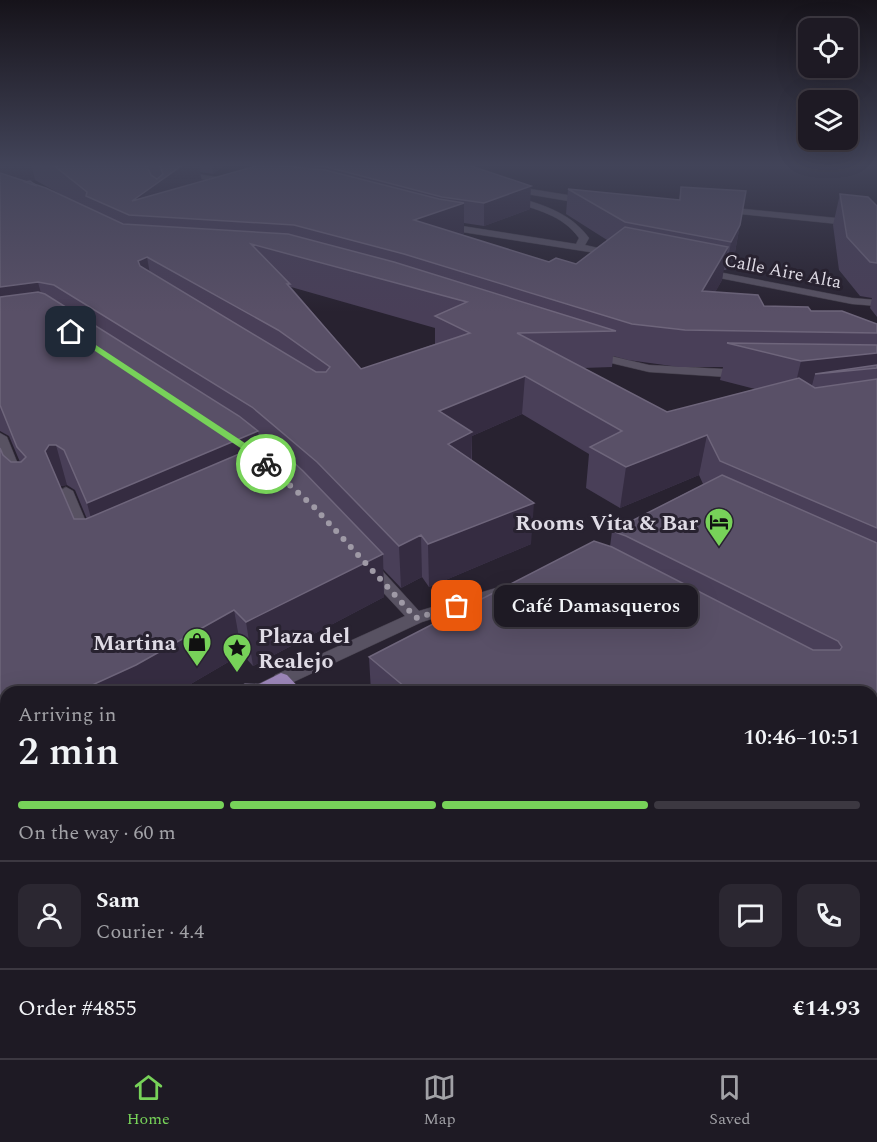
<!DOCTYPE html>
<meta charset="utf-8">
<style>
:root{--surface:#1e1a24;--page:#2b2731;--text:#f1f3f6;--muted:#a1a1a6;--line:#3c3841;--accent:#77d259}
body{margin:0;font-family:Spectral,serif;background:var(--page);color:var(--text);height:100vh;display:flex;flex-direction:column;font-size:22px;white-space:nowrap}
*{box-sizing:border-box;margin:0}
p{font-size:20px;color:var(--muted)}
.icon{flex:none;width:33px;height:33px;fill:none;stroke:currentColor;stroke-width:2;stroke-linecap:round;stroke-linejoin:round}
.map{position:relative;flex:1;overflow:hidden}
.details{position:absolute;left:0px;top:686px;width:878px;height:374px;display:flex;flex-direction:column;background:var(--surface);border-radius:18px 18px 0 0;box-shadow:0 6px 24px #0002,0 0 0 2px var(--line)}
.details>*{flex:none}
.fabs{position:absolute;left:798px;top:18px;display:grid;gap:12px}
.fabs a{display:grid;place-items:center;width:60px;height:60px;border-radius:12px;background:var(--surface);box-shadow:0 6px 24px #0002,0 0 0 2px var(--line);font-size:30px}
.pin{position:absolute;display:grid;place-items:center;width:51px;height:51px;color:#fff;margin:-26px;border-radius:12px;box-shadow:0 3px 9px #0006}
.courier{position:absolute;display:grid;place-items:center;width:60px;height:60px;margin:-30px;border:4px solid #77d259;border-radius:50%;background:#fff;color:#222;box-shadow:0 2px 8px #0007}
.bubble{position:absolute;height:42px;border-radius:12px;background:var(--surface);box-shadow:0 6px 24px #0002,0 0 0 2px var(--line);font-size:20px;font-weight:600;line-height:42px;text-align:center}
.headline em{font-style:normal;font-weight:600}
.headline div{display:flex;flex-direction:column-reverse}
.headline{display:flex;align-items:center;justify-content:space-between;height:102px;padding:0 18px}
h1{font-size:39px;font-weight:600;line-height:45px}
.bar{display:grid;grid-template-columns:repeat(4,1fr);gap:9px 6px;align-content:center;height:72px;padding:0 18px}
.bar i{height:8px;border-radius:4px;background:var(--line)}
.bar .current{background:var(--accent)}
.bar p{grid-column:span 4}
.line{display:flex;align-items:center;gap:15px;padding:0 18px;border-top:2px solid var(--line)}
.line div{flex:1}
.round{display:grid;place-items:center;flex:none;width:63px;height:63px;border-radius:12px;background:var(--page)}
.menu{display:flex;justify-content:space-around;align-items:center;height:84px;border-top:2px solid var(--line);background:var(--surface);font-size:16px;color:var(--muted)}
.menu a{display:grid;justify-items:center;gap:3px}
.menu .current{color:var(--accent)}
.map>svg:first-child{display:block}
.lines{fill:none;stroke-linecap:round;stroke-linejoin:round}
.minor-casing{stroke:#423d49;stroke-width:1}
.major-casing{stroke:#423d49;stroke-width:1}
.minor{fill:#585262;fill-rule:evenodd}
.major{fill:#9c86b9;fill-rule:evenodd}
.wall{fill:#493f58;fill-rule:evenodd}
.shaded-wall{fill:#352c41}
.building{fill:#595067;stroke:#6e657b;stroke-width:1.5;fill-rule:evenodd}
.route{fill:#77d259}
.done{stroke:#9f9aa6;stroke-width:6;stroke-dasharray:0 10.8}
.labels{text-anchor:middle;stroke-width:6;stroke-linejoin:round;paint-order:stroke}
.far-street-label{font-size:18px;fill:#dfdbe5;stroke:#282230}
.poi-label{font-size:22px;font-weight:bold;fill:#dfdbe5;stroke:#282230;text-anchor:end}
</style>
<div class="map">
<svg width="877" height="1058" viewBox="0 0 877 1058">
<rect width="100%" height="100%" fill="#282230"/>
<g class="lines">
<!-- minor casing -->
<g class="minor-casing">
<g id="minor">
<polygon points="179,171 229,179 233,182 229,185 182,175 178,173"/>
<polygon points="512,186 586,198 590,201 586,204 509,191 508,189"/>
<path d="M512 196C541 204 570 212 589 238L585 245 620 253 615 256 443 229 438 226 443 223 576 244 579 238C563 215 535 209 509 201V197Z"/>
<polygon points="724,207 877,222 877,228 721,212 721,208"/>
<polygon points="703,269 852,298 877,300 877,306 852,304 699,274 699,270"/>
<polygon points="594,352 649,365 742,370 748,374 742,378 649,372 590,358 590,354"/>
<polygon points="0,433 7,437 24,479 22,482 12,482 10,479 0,454"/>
<polygon points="66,487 73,491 92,536 89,539 84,541 76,536 59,491"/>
<polygon points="371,564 377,565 419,611 506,585 514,590 512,594 422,622 287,685 281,687 275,685 272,680 275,675 405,616 365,573 363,569"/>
</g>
</g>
<!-- major casing -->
<g class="major-casing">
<g id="major">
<polygon points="281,673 287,675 303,692 282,692 279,689 275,692 250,692 253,687"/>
<polygon points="678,1053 707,1053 709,1058 681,1058"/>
</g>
</g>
<!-- minor -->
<use href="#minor" class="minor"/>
<!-- major -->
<use href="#major" class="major"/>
</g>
<!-- wall -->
<g class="wall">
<path d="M0 164H226L213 174 200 172 202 181 291 166V164H465L530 209 484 226 464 223V234L461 235 549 262 576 264 607 240 566 214 568 189 679 200 681 187 746 191 735 252 726 270H723L722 280 715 292 764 306 811 311 877 324V994L872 1003V692H371L369 657 610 547 612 531 703 484 699 475 620 508 586 488 589 454 522 414 472 436V460L531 544 429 587 422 577 401 588 383 569 384 597 253 666 242 654 177 692H6V782L0 785V440V449L3 455 11 462H20L9 436 0 431ZM35 180 60 194 63 196 25 181ZM291 287 435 328V344L361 369ZM613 356 628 360 679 367H723L720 380 755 389 667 412 583 368 612 367ZM67 485 75 490 87 519H74L60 486Z"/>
<polygon points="840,194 877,206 877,317 870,308 872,298 860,296 839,270 833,225"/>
<polygon points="759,1053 839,1053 835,1058 765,1058"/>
</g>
<!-- shaded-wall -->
<g class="shaded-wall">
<polygon points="0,164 31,164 35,180 0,185"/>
<polygon points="184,164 199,164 202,183 132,201"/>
<polygon points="212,164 226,164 213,174"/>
<polygon points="531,186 530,209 484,226 484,203"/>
<polygon points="746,191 735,252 726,270 731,242"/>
<polygon points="464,203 464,234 415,253 414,220"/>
<polygon points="728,247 722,280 696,327 702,291"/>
<polygon points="147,257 153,291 138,261"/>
<polygon points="38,282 47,317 0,324 0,287"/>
<polygon points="877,353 877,368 815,374 809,397 792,399 801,361"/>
<polygon points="525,376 522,414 472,436 471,472 447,484 439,411"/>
<polygon points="258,431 263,471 98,545 87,503"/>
<polygon points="707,435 699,475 620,508 626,467"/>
<polygon points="49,445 56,445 67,485 61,486 57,492 45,451"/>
<polygon points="534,503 531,544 429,587 428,544"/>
<polygon points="421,535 422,577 401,588 399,546"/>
<polygon points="383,554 384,597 253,666 246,622"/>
<polygon points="234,610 242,654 177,692 77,692"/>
<polygon points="6,727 6,782 0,785 0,731"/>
<polygon points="877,986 877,994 872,1003 872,995"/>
<polygon points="833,1053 839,1053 835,1058 830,1058"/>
</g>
<!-- building -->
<g class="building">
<polygon points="52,164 146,164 151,175 157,179 163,174 159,164 184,164 132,201 263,164 325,170 439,199 464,203 414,220 549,262 556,258 576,264 625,227 728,247 702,291 758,295 764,306 808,307 811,311 842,311 877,324 877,333 685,330 632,324 404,254 294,225 129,215 86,196 87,192"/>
<polygon points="295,164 465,164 531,186 484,203 442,197 327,167"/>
<path d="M0 173 46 188 123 224 288 234 394 262 616 331 517 333 667 412 799 378 815 388 877 379V528L720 461 707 435 626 467 590 447 622 431 525 376 439 411 472 432 448 444 534 503 428 544 421 535 399 546 317 462 252 407 54 285 38 282 0 287ZM251 244 467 302 435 316 470 333 361 369 287 284H290ZM147 257 278 330 330 367 326 372H316L140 266 138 261Z"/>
<polygon points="30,181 37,186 25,182"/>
<polygon points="681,187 746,191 740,225 731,242 625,222 568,189 680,200"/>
<polygon points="840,194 868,197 877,206 877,263 870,262 847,237"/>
<polygon points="38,292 45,294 239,416 258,431 87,503 64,450 56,445 49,445 45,451 74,519 86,519 270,441 303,471 383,554 246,622 234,610 136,665 77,692 6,692 6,727 0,731 0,448 3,455 11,462 21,462 26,457 17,447 0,405 0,297"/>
<polygon points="727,343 877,345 877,353 801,361"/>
<polygon points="877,365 877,368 815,374"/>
<polygon points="722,475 877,543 877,986 872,995 872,692 411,692 369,657 594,541 612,547 813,650 840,650 842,647 838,641 626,536 612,531"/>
<polygon points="245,684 273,685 279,692 230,692"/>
<polygon points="6,819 6,1053 650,1053 655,1058 0,1058 0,822"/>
<polygon points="826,1053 833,1053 831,1057"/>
</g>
<!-- sky -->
<linearGradient id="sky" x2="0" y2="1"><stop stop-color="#16131a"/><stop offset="0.53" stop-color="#424459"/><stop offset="1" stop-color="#424459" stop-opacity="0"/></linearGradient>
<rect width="877" height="312" fill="url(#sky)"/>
<!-- route -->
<polygon class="route" points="68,330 73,330 254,449 271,464 263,466 248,453 68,333"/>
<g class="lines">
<!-- done -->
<polyline class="done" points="266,464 314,507 416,618 457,606"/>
</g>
<!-- icons -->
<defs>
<g id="hotel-pin" transform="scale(1.5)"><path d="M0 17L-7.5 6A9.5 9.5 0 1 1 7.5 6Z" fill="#77d259" stroke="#282230"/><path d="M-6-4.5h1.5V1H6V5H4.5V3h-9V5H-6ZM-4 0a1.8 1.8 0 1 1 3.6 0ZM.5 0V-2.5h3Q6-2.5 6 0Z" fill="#111"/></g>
<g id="shop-pin" transform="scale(1.5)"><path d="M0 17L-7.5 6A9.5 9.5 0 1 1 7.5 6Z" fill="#77d259" stroke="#282230"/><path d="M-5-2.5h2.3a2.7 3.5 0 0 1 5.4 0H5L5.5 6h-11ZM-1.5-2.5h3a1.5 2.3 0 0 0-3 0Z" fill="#111"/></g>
<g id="sight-pin" transform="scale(1.5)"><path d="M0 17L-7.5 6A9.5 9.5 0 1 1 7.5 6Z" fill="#77d259" stroke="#282230"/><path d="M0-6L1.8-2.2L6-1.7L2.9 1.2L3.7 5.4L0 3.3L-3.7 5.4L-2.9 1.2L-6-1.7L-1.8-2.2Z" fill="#111"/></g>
</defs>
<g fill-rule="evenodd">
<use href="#hotel-pin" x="719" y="522"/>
<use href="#shop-pin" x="197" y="642"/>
<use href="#sight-pin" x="237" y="648"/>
</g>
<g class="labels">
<!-- far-street labels -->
<g class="far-street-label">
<text transform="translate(783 271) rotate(11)" y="6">Calle Aire Alta</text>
</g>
<!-- poi labels -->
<g class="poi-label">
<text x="698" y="530">Rooms Vita &amp; Bar</text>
<text x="258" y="643" text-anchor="start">Plaza del<tspan x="258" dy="25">Realejo</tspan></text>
<text x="176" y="650">Martina</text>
</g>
</g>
</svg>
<div class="fabs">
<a><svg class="icon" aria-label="locate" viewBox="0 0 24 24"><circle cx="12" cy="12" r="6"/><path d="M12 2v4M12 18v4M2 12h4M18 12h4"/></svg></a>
<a><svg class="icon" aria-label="layers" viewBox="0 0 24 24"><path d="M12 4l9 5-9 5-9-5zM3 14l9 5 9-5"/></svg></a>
</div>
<div class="pin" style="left:457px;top:606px;background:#ea580c"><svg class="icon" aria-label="bag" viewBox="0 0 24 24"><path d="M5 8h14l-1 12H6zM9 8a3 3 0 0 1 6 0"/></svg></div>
<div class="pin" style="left:71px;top:332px;background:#1f2937"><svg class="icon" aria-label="home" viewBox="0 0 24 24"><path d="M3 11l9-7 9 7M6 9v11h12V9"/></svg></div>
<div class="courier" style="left:266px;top:464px"><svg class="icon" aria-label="bike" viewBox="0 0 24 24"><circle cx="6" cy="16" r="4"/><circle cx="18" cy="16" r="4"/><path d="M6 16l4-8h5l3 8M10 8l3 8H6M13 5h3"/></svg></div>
<div class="bubble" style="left:494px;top:585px;width:204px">Café Damasqueros</div>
<section class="details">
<div class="headline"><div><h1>2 min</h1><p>Arriving in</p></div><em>10:46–10:51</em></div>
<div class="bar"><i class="current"></i><i class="current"></i><i class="current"></i><i></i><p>On the way · 60 m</p></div>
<div class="line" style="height:108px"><a class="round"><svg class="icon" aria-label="person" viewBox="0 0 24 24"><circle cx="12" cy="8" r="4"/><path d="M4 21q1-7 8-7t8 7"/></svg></a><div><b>Sam</b><p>Courier · 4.4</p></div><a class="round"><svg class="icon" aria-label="chat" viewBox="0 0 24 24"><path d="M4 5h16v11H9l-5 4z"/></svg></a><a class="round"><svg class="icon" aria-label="phone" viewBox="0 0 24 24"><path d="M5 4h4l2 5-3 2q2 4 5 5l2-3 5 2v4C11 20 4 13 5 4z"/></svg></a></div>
<div class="line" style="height:78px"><div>Order #4855</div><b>€14.93</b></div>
</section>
</div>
<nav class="menu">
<a class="current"><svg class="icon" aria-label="home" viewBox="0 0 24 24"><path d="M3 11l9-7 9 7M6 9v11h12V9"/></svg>Home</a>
<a><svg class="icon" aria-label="map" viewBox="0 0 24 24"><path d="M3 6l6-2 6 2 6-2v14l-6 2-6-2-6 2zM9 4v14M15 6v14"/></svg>Map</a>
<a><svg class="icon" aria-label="saved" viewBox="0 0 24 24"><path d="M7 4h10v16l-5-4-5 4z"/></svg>Saved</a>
</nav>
